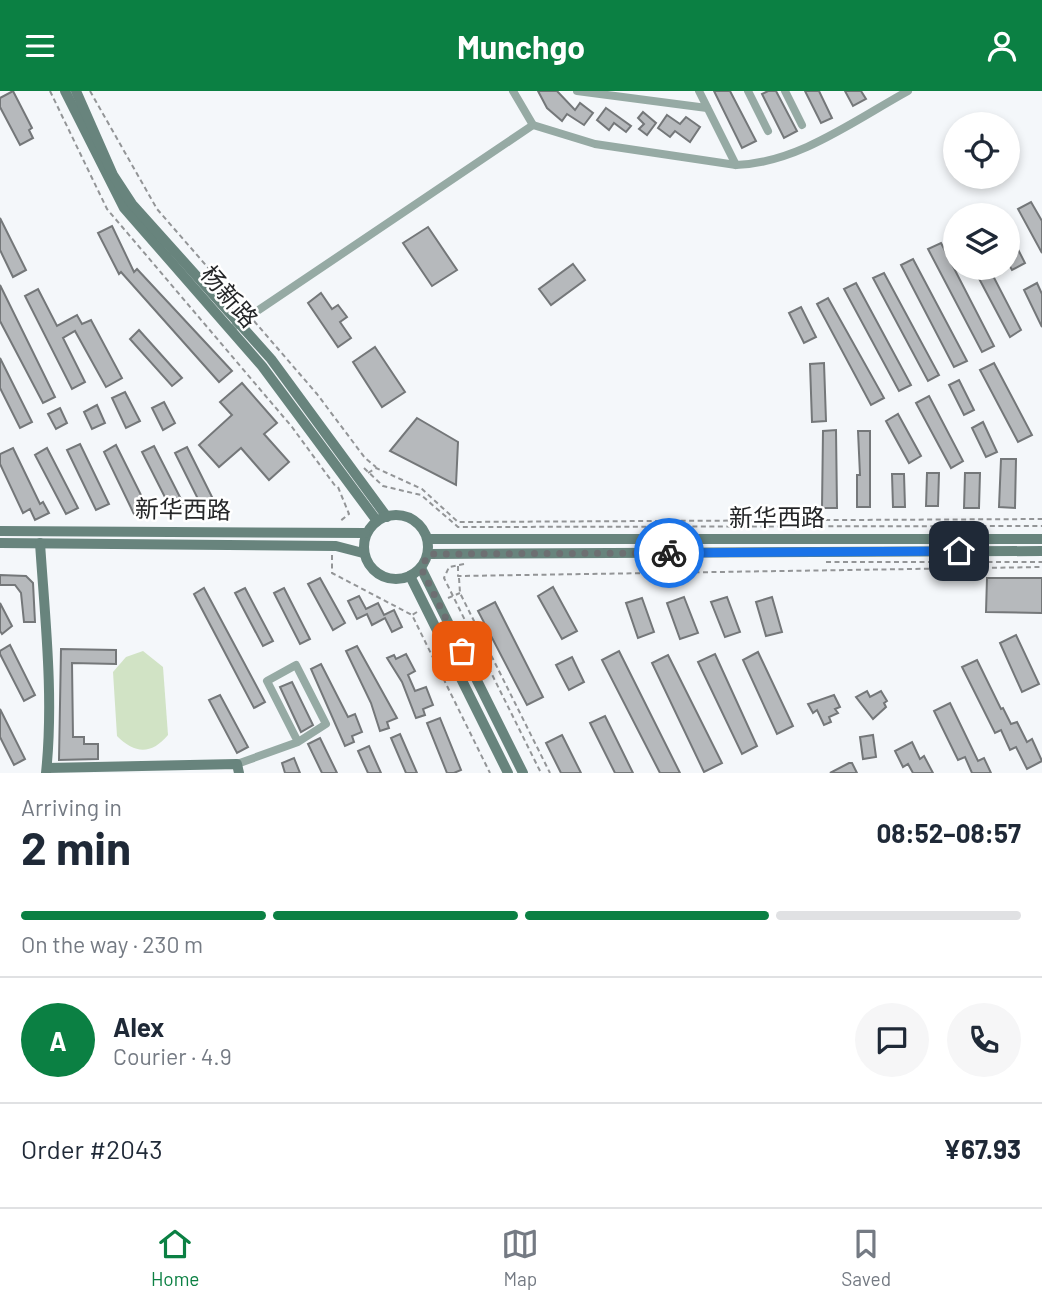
<!DOCTYPE html>
<meta charset="utf-8">
<style>
:root{--surface:#fff;--page:#f6f6f7;--text:#1f2937;--muted:#747a83;--line:#e0e1e3;--accent:#0b8043}
body{margin:0;font-family:Barlow,"Noto Sans SC",sans-serif;background:var(--page);color:var(--text);height:100vh;display:flex;flex-direction:column;font-size:26px;white-space:nowrap}
*{box-sizing:border-box;margin:0}
p{font-size:23px;color:var(--muted)}
.icon{flex:none;width:38px;height:38px;fill:none;stroke:currentColor;stroke-width:2;stroke-linecap:round;stroke-linejoin:round}
.map{position:relative;height:682px;overflow:hidden}
.drawer{display:flex;flex-direction:column;background:var(--surface);flex:1}
.drawer>*{flex:none}
.buttons{position:absolute;left:943px;top:21px;display:grid;gap:14px}
.buttons a{display:grid;place-items:center;width:77px;height:77px;border-radius:50%;background:var(--surface);box-shadow:0 4px 10px #0003;font-size:35px}
.pin{position:absolute;display:grid;place-items:center;width:60px;height:60px;color:#fff;margin:-30px;border-radius:14px;box-shadow:0 4px 10px #0006}
.courier{position:absolute;display:grid;place-items:center;width:70px;height:70px;margin:-35px;border:5px solid #1a73e8;border-radius:50%;background:#fff;color:#222;box-shadow:0 2px 9px #0007}
.summary em{font-style:normal;font-weight:700}
.summary div{display:flex;flex-direction:column-reverse}
.summary{display:flex;align-items:center;justify-content:space-between;height:119px;padding:0 21px}
h1{font-size:46px;font-weight:700;line-height:52px}
.bar{display:grid;grid-template-columns:repeat(4,1fr);gap:10px 7px;align-content:center;height:84px;padding:0 21px}
.bar i{height:9px;border-radius:5px;background:var(--line)}
.bar .on{background:var(--accent)}
.bar p{grid-column:span 4}
.line{display:flex;align-items:center;gap:18px;padding:0 21px;border-top:2px solid var(--line)}
.line div{flex:1}
.round{display:grid;place-items:center;flex:none;width:74px;height:74px;border-radius:37px;background:var(--page)}
header{display:flex;justify-content:space-between;align-items:center;height:91px;padding:0 21px;background:var(--accent);color:#fff;font-size:32px;font-weight:700}
.menu{display:flex;justify-content:space-around;align-items:center;height:98px;border-top:2px solid var(--line);background:var(--surface);font-size:19px;color:var(--muted)}
.menu a{display:grid;justify-items:center;gap:4px}
.menu .on{color:var(--accent)}
.map>svg:first-child{display:block}
.green{fill:#d1e3c5}
.building{fill:#b6b9bc;stroke:#747779;stroke-width:2}
.lines{fill:none;stroke-linecap:round;stroke-linejoin:round}
.path{stroke:#939597;stroke-width:2;stroke-dasharray:5 3.5;stroke-linecap:butt}
.street{stroke:#96aaa4;stroke-width:8}
.secondary{stroke:#68847d;stroke-width:10}
.done{stroke:#6d6f72;stroke-width:7;stroke-dasharray:0 12.6}
.route{stroke:#1a73e8;stroke-width:9}
.labels{text-anchor:middle;stroke-width:5;stroke-linejoin:round;paint-order:stroke}
.street-label{font-size:24px;fill:#252628;stroke:#fff}
</style>
<header><svg class="icon" aria-label="menu" viewBox="0 0 24 24"><path d="M4 6h16M4 12h16M4 18h16"/></svg>Munchgo<svg class="icon" aria-label="person" viewBox="0 0 24 24"><circle cx="12" cy="8" r="4"/><path d="M4 21q1-7 8-7t8 7"/></svg></header>
<div class="map">
<svg width="1042" height="682" viewBox="0 0 1042 682">
<rect width="100%" height="100%" fill="#f4f7fa"/>
<!-- green -->
<path class="green" d="M143 560 163 576 168 644C151 664 135 663 117 645L113 581 126 566Z"/>
<!-- building -->
<g class="building">
<polygon points="13,0 32,37 29,39 33,47 20,54 0,16 0,7"/>
<polygon points="538,0 557,0 575,19 580,12 593,22 584,34 567,23 562,30 547,17"/>
<polygon points="714,0 730,0 756,50 742,57"/>
<polygon points="768,0 776,0 797,40 784,47 762,3"/>
<polygon points="805,0 819,0 832,27 821,32"/>
<polygon points="845,0 861,0 866,8 853,15"/>
<polygon points="606,17 631,35 626,41 614,32 609,39 597,29"/>
<polygon points="643,21 656,32 647,44 639,38 644,33 638,27"/>
<polygon points="667,24 680,33 686,26 700,36 690,51 675,40 670,46 658,37"/>
<polygon points="1031,111 1042,130 1042,162 1018,118"/>
<polygon points="0,127 26,179 13,186 0,159"/>
<polygon points="112,135 134,181 137,178 232,280 219,291 121,181 119,183 98,142"/>
<polygon points="428,136 457,179 432,195 403,152"/>
<polygon points="1008,139 1025,172 1012,179 1008,172"/>
<polygon points="941,152 994,255 982,261 928,158"/>
<polygon points="913,168 967,270 954,276 901,174"/>
<polygon points="573,173 585,189 551,214 539,198"/>
<polygon points="982,177 989,177 1021,239 1010,246 975,180"/>
<polygon points="884,182 939,284 928,290 873,187"/>
<polygon points="856,192 911,294 899,300 844,198"/>
<polygon points="1037,192 1042,203 1042,236 1024,199"/>
<polygon points="0,194 55,306 43,312 0,230"/>
<polygon points="38,198 57,235 77,224 82,233 91,229 122,287 106,296 75,240 63,247 85,291 72,298 25,205"/>
<polygon points="321,202 332,218 338,214 347,226 340,231 351,247 338,256 308,212"/>
<polygon points="828,207 884,307 871,314 817,213"/>
<polygon points="801,216 816,246 804,252 789,222"/>
<polygon points="139,239 182,287 172,295 130,248"/>
<polygon points="375,256 405,301 382,316 353,271"/>
<polygon points="0,267 32,331 20,337 0,297"/>
<polygon points="824,272 826,330 812,331 810,273"/>
<polygon points="994,272 1032,344 1018,351 980,279"/>
<polygon points="959,289 974,319 964,324 949,294"/>
<polygon points="242,292 277,332 264,343 289,371 269,389 241,357 219,376 199,354 232,324 220,311"/>
<polygon points="125,301 140,330 126,337 112,307"/>
<polygon points="929,305 963,370 951,377 916,312"/>
<polygon points="164,311 175,332 163,339 152,317"/>
<polygon points="97,314 105,332 92,338 84,321"/>
<polygon points="60,317 67,332 56,338 48,323"/>
<polygon points="898,323 921,365 909,372 886,330"/>
<polygon points="417,327 458,351 456,394 390,360"/>
<polygon points="983,331 997,361 986,366 972,337"/>
<polygon points="836,339 837,417 822,417 823,340"/>
<polygon points="858,340 870,340 870,416 857,416 857,384 860,384"/>
<polygon points="80,353 109,413 96,419 67,359"/>
<polygon points="116,354 147,416 134,423 104,361"/>
<polygon points="154,355 185,416 173,422 142,361"/>
<polygon points="187,356 219,420 207,426 175,362"/>
<polygon points="13,357 40,413 43,411 49,422 35,429 30,418 23,422 0,373 0,363"/>
<polygon points="47,357 78,417 66,423 35,364"/>
<polygon points="1001,368 1016,368 1015,417 999,416"/>
<polygon points="927,382 939,382 938,415 926,415"/>
<polygon points="965,382 980,382 979,417 964,417"/>
<polygon points="892,383 904,383 905,416 893,416"/>
<polygon points="0,484 26,485 33,492 35,531 24,531 21,502 15,494 0,494"/>
<polygon points="320,487 345,532 333,539 308,493"/>
<polygon points="987,487 1042,487 1042,522 986,521"/>
<polygon points="553,496 577,540 562,548 538,505"/>
<polygon points="204,497 265,611 254,617 194,503"/>
<polygon points="245,497 273,550 263,555 235,502"/>
<polygon points="284,497 310,548 300,553 274,502"/>
<polygon points="359,505 366,518 378,512 384,524 394,519 402,536 392,541 385,527 372,534 367,523 357,528 348,510"/>
<polygon points="684,506 698,542 680,548 667,512"/>
<polygon points="727,506 740,541 725,546 711,511"/>
<polygon points="772,506 782,541 766,545 756,511"/>
<polygon points="642,507 654,541 638,547 626,512"/>
<polygon points="495,511 543,606 527,614 478,520"/>
<polygon points="0,512 12,535 2,543 0,540"/>
<polygon points="1016,544 1039,593 1022,601 1000,552"/>
<polygon points="10,554 35,604 24,610 0,563 0,560"/>
<polygon points="357,555 397,627 387,631 389,637 380,640 371,612 346,560"/>
<polygon points="61,558 116,559 116,573 72,572 73,646 84,646 84,653 98,653 98,668 59,669"/>
<polygon points="619,560 680,682 660,682 602,569"/>
<polygon points="758,561 793,635 777,643 743,569"/>
<polygon points="406,563 415,580 408,584 415,600 426,596 433,614 423,618 425,624 416,627 402,591 387,567 394,564 396,568"/>
<polygon points="715,563 757,655 742,663 698,571"/>
<polygon points="668,564 722,672 704,681 652,572"/>
<polygon points="572,566 584,591 569,599 556,574"/>
<polygon points="977,569 1001,618 1003,617 1011,633 1017,631 1027,651 1032,648 1042,670 1027,678 1016,656 1010,659 1001,639 995,642 962,576"/>
<polygon points="321,573 348,626 355,623 362,641 352,645 354,651 345,655 311,578"/>
<polygon points="292,591 313,634 301,641 280,596"/>
<polygon points="867,600 870,606 881,600 887,610 884,612 886,616 873,628 856,606"/>
<polygon points="220,604 248,656 237,662 209,609"/>
<polygon points="834,604 840,616 835,618 838,622 829,626 831,631 824,634 817,619 813,622 808,613"/>
<polygon points="950,612 978,670 984,667 991,682 972,682 965,666 958,669 934,620"/>
<polygon points="0,618 25,668 14,674 0,646"/>
<polygon points="605,625 633,682 615,682 590,632"/>
<polygon points="440,627 461,679 454,682 447,682 427,632"/>
<polygon points="400,643 417,682 406,682 391,647"/>
<polygon points="562,644 581,682 561,682 546,652"/>
<polygon points="873,644 876,666 863,668 860,646"/>
<polygon points="320,647 337,682 322,682 308,653"/>
<polygon points="912,651 920,668 924,665 933,682 913,682 908,673 903,676 895,660"/>
<polygon points="369,655 381,682 368,682 358,660"/>
<polygon points="294,667 300,682 285,682 282,672"/>
<polygon points="852,672 857,682 830,682 849,672"/>
</g>
<g class="lines">
<!-- path -->
<g class="path">
<polyline points="50,0 107,118 292,336 336,396"/>
<polyline points="90,0 157,118 244,218"/>
<polyline points="254,230 317,303 365,367 376,376"/>
<polyline points="364,377 383,395 421,404 458,436 1042,435"/>
<polyline points="368,382 376,377 422,398 458,431 1042,428"/>
<polyline points="338,396 349,423 339,431"/>
<polyline points="332,464 332,482 412,524"/>
<polyline points="826,471 1042,471"/>
<polyline points="464,473 449,476 444,487 541,682"/>
<polyline points="458,475 458,485 1042,476"/>
<polyline points="459,487 460,502 550,682"/>
<polyline points="448,507 460,502"/>
<polyline points="417,521 412,524 490,682"/>
</g>
<!-- street -->
<g class="street">
<path d="M513 0 533 34 595 53 736 74C798 72 855 29 908 0"/>
<polyline points="577,0 707,17"/>
<polyline points="699,0 736,74"/>
<polyline points="748,0 768,40"/>
<polyline points="785,0 802,34"/>
<polyline points="235,235 533,34"/>
<polyline points="237,673 298,651 326,633 296,574 267,590 298,651"/>
</g>
<!-- secondary -->
<g class="secondary">
<polyline points="65,0 124,117 262,275 377,430"/>
<polyline points="76,0 113,84 132,113 271,268 387,426"/>
<circle cx="396" cy="456" r="32"/>
<polyline points="0,440 365,442"/>
<polyline points="428,448 1042,448"/>
<polyline points="0,452 336,455 363,462"/>
<path d="M40 452C45 528 54 606 46 682"/>
<polyline points="429,463 1042,460"/>
<polyline points="421,477 523,682"/>
<polyline points="410,485 508,682"/>
<polyline points="47,677 237,673 239,682"/>
</g>
</g>
<g class="lines">
<!-- done -->
<polyline class="done" points="462,560 421,477 429,463 669,462"/>
<!-- route -->
<polyline class="route" points="669,462 959,460"/>
</g>
<g class="labels">
<!-- street labels -->
<g class="street-label">
<text transform="translate(229 206) rotate(49)" y="8">杨新路</text>
<text transform="translate(183 419) rotate(1)" y="8">新华西路</text>
<text x="777" y="435">新华西路</text>
</g>
</g>
</svg>
<div class="buttons">
<a><svg class="icon" aria-label="locate" viewBox="0 0 24 24"><circle cx="12" cy="12" r="6"/><path d="M12 2v4M12 18v4M2 12h4M18 12h4"/></svg></a>
<a><svg class="icon" aria-label="layers" viewBox="0 0 24 24"><path d="M12 4l9 5-9 5-9-5zM3 14l9 5 9-5"/></svg></a>
</div>
<div class="pin" style="left:462px;top:560px;background:#ea580c"><svg class="icon" aria-label="bag" viewBox="0 0 24 24"><path d="M5 8h14l-1 12H6zM9 8a3 3 0 0 1 6 0"/></svg></div>
<div class="pin" style="left:959px;top:460px;background:#1f2937"><svg class="icon" aria-label="home" viewBox="0 0 24 24"><path d="M3 11l9-7 9 7M6 9v11h12V9"/></svg></div>
<div class="courier" style="left:669px;top:462px"><svg class="icon" aria-label="bike" viewBox="0 0 24 24"><circle cx="6" cy="16" r="4"/><circle cx="18" cy="16" r="4"/><path d="M6 16l4-8h5l3 8M10 8l3 8H6M13 5h3"/></svg></div>
</div>
<section class="drawer">
<div class="summary"><div><h1>2 min</h1><p>Arriving in</p></div><em>08:52–08:57</em></div>
<div class="bar"><i class="on"></i><i class="on"></i><i class="on"></i><i></i><p>On the way · 230 m</p></div>
<div class="line" style="height:126px"><b class="round" style="background:var(--accent);color:#fff">A</b><div><b>Alex</b><p>Courier · 4.9</p></div><a class="round"><svg class="icon" aria-label="chat" viewBox="0 0 24 24"><path d="M4 5h16v11H9l-5 4z"/></svg></a><a class="round"><svg class="icon" aria-label="phone" viewBox="0 0 24 24"><path d="M5 4h4l2 5-3 2q2 4 5 5l2-3 5 2v4C11 20 4 13 5 4z"/></svg></a></div>
<div class="line" style="height:91px"><div>Order #2043</div><b>¥67.93</b></div>
</section>
<nav class="menu">
<a class="on"><svg class="icon" aria-label="home" viewBox="0 0 24 24"><path d="M3 11l9-7 9 7M6 9v11h12V9"/></svg>Home</a>
<a><svg class="icon" aria-label="map" viewBox="0 0 24 24"><path d="M3 6l6-2 6 2 6-2v14l-6 2-6-2-6 2zM9 4v14M15 6v14"/></svg>Map</a>
<a><svg class="icon" aria-label="saved" viewBox="0 0 24 24"><path d="M7 4h10v16l-5-4-5 4z"/></svg>Saved</a>
</nav>
